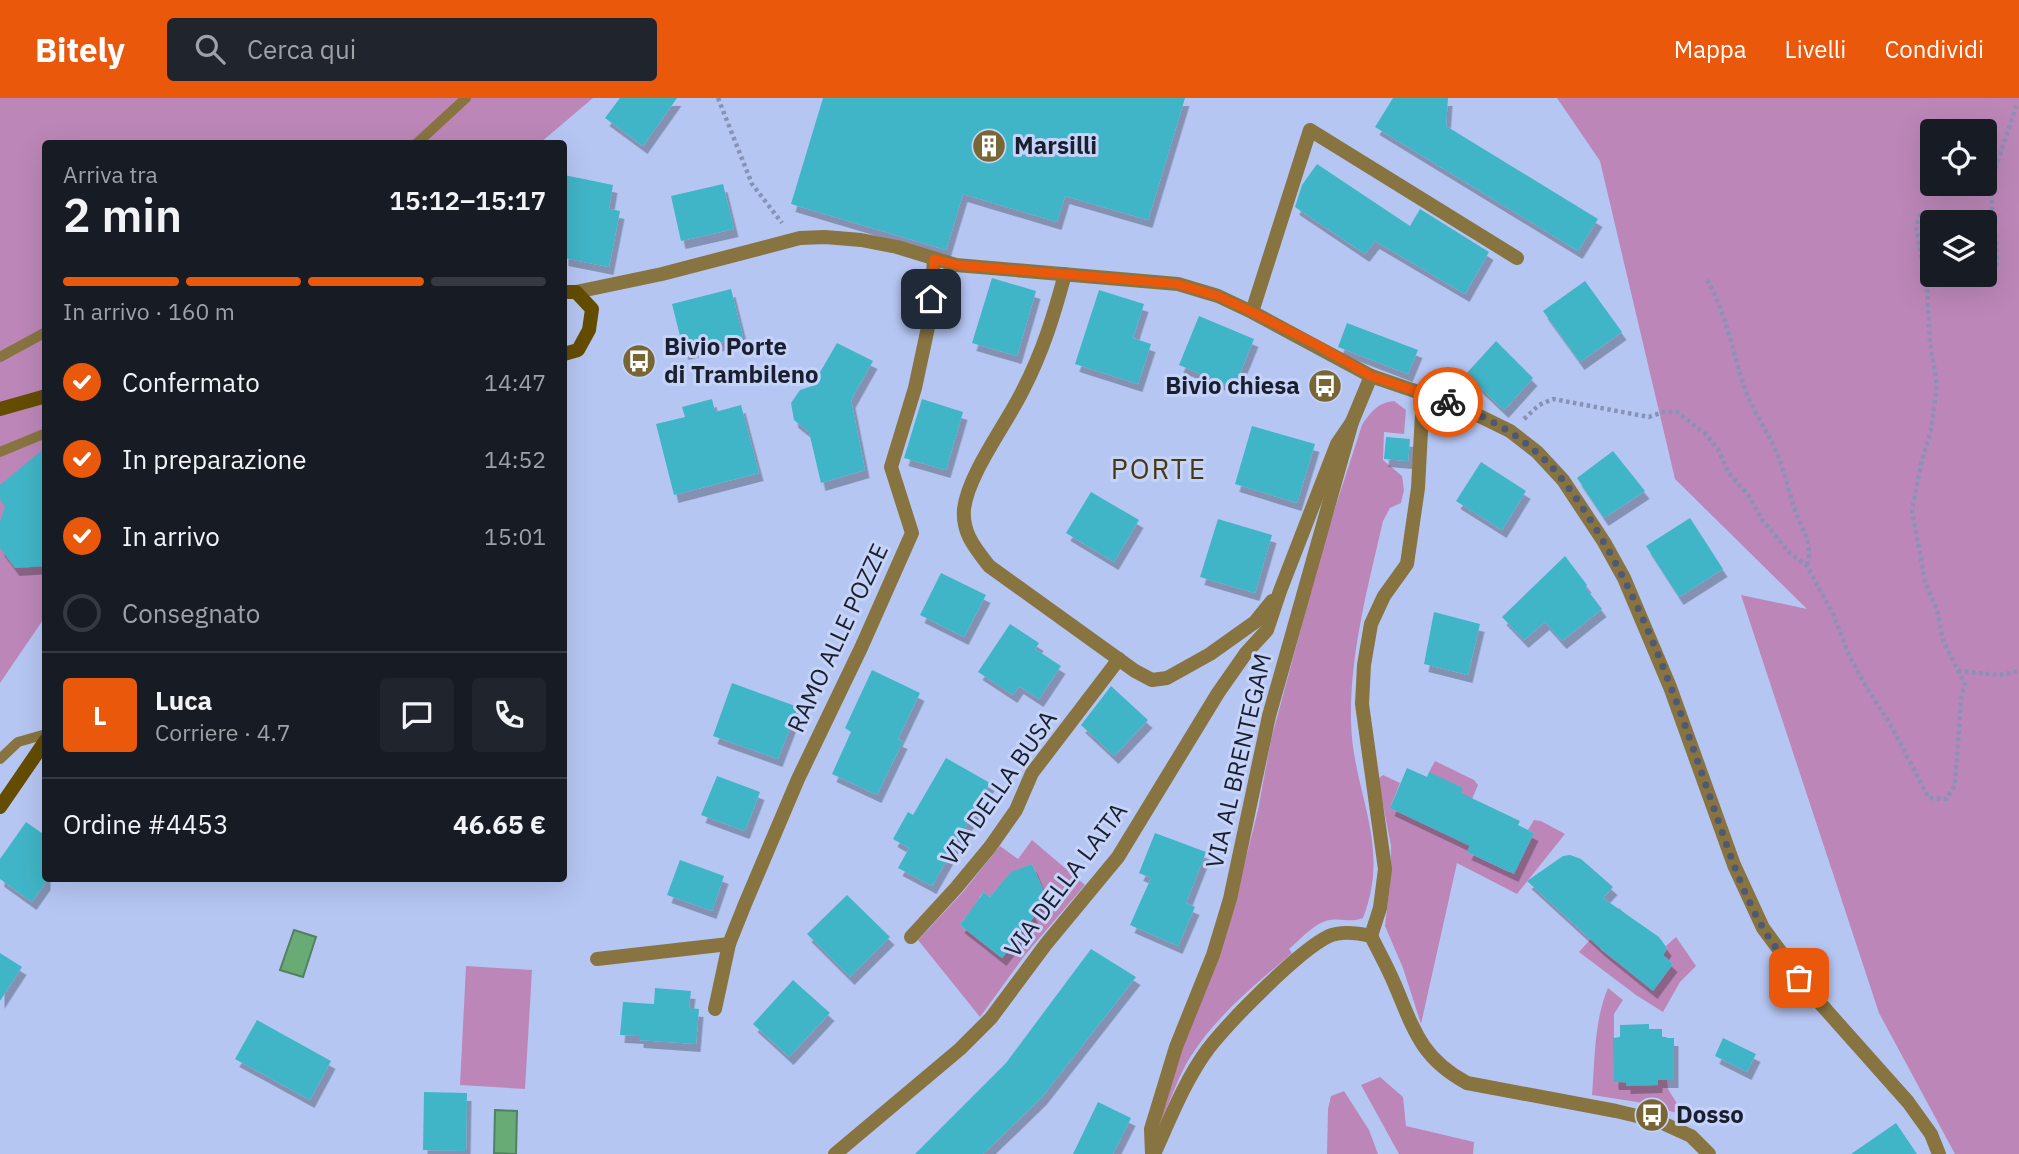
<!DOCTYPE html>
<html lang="it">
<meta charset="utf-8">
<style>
:root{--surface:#171b24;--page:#20242c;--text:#f1f3f6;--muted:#9ea1a6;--line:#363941;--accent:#ea580c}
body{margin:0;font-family:"IBM Plex Sans",sans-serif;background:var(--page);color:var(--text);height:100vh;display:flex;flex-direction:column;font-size:26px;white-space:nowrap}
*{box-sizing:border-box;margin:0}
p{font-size:23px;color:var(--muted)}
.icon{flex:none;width:38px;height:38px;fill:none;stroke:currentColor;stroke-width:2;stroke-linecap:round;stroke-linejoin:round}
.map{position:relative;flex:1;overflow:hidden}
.side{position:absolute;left:42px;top:42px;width:525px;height:742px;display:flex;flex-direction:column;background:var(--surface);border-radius:7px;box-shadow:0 7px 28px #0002}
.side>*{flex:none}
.buttons{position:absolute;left:1920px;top:21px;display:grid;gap:14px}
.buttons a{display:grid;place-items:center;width:77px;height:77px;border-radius:7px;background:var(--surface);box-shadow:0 7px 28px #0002;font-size:35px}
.pin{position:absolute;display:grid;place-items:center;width:60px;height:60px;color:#fff;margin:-30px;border-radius:14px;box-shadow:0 4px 10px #0006}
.courier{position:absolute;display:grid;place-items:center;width:70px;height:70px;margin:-35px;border:5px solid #ea580c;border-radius:50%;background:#fff;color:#222;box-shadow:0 2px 9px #0007}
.headline em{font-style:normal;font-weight:600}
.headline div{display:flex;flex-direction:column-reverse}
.headline{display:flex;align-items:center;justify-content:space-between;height:119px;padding:0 21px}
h1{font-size:46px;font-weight:600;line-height:52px}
.bar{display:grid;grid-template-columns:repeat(4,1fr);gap:10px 7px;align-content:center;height:84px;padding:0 21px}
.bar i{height:9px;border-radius:5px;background:var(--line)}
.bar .selected{background:var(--accent)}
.bar p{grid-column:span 4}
.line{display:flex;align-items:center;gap:18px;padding:0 21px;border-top:2px solid var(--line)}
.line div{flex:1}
.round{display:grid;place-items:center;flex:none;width:74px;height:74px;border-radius:7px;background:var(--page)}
ol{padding:0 21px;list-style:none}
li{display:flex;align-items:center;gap:21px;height:77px}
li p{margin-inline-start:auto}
li .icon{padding:7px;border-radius:50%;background:var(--accent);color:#fff;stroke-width:4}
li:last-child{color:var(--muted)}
li i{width:38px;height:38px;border:4px solid var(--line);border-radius:50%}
header{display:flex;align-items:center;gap:42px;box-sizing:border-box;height:98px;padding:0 35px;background:var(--accent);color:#fff}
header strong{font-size:33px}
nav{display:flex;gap:38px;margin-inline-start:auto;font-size:24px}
.search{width:490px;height:63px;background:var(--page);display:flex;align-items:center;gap:18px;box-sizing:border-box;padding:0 24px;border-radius:7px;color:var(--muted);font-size:26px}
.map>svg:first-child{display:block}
.green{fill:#bc87b8;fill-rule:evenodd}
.water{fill:#68ab75;stroke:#508160;stroke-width:2}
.building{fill:#40b5c7;filter:url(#shadow)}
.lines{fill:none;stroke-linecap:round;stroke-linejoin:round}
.path{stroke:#8692b6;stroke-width:4.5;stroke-dasharray:3.5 3.5;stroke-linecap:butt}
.lane{stroke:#887441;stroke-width:10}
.street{stroke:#887441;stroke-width:14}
.secondary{stroke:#644d00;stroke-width:14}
.done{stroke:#505974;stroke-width:7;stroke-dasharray:0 12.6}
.route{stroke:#ea580c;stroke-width:9}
.labels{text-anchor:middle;stroke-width:6;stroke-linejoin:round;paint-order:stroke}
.poi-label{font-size:24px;font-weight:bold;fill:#191f2f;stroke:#c6d3f8;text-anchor:start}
.street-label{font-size:24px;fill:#191f2f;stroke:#c6d3f8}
.quarter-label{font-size:28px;letter-spacing:2px;fill:#473910;stroke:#c6d3f8}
</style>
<header>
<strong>Bitely</strong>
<div class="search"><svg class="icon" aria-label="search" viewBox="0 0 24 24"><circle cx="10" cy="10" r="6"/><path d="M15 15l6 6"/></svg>Cerca qui</div>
<nav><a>Mappa</a><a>Livelli</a><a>Condividi</a></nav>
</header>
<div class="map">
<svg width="2019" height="1056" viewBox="0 0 2019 1056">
<defs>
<filter id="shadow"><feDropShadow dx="4.5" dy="8" stdDeviation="0" flood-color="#0004"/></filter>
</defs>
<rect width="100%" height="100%" fill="#b6c6f3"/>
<!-- green -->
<g class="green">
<polygon points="0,0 593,0 540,45 46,46 45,519 0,585"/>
<path d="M1557 0H2019V1056H1955L1879 915 1741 497 1807 511 1675 381 1600 63ZM1932 33H1984V86H1932ZM1932 124H1984V177H1932Z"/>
<path d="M1394 303 1406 312 1404 336 1384 334 1383 362 1402 378 1404 392 1401 405 1390 410 1383 423C1368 489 1350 554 1351 622 1352 695 1392 745 1363 820 1351 825 1342 820 1330 822 1315 824 1300 842 1289 851L1292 855C1256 886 1217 917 1191 958 1178 978 1170 1004 1160 1027L1166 993 1232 815 1258 712 1271 642 1325 441 1362 327C1371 314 1377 305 1394 303Z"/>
<polygon points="1435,663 1474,682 1478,687 1467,713 1480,725 1467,754 1509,774 1522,759 1534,735 1528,732 1534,722 1541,723 1565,736 1517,796 1457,765 1421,926 1403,870 1385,828 1390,783 1391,748 1378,681 1383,677 1400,685 1390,710 1443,735 1429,674"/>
<path d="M1032 742 1085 787 1025 857 980 919 918 842 963 794 1000 748 1018 761ZM1032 766 1048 803 1030 810 1034 819 1002 860 960 827 965 820 968 822 983 803 979 800 984 794 990 799 1011 775Z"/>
<polygon points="1619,810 1625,816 1600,851 1653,892 1673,866 1663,857 1667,851 1666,848 1676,839 1696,868 1680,884 1663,914 1636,897 1579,854"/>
<polygon points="466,868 532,872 525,991 460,987"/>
<path d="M1608 890 1623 902 1614 916V984L1658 987V982H1667L1668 991 1679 1009 1677 1015 1637 1004 1592 997C1595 961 1594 923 1608 890Z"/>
<polygon points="1380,979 1403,999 1406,1028 1474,1044 1473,1056 1399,1056 1361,987"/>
<polygon points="1344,993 1369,1032 1378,1056 1327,1056 1328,1011 1331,998"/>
</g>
<!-- water -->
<g class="water">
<polygon points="294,832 316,839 303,879 280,872"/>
<polygon points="495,1012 517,1013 516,1056 494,1055"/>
</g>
<!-- building -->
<g class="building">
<polygon points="620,0 677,0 643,48 605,20"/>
<polygon points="823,0 1185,0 1148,122 1065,98 1057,124 963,96 946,152 791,106"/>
<polygon points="1393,0 1448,0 1446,28 1598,121 1578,153 1375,29"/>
<polygon points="1317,66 1410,128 1420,111 1489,154 1465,196 1375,143 1365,156 1295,109 1302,87"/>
<polygon points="564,77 613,87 609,111 620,113 609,169 564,160"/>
<polygon points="723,86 734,131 681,143 671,98"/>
<polygon points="992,180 1036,193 1017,258 972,245"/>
<polygon points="1585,183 1622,234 1580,264 1543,213"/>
<polygon points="731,191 743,239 684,254 672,206"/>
<polygon points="1099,192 1144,206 1133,240 1151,246 1138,286 1075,266"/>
<polygon points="1199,218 1254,241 1234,290 1179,267"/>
<polygon points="1347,225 1418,252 1408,276 1338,249"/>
<polygon points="1496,243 1533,280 1504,312 1466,276"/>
<polygon points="837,245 873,263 851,302 865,372 821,385 809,334 794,322 791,305 800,292 812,288"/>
<polygon points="712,301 715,314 741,307 759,375 674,397 656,326 685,319 682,309"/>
<polygon points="922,301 963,314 946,372 904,360"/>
<polygon points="1252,328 1315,346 1297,405 1235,386"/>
<polygon points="1386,339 1410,341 1408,363 1384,361"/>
<polygon points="46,349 46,468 15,470 0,450 0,423 5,409 0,401 0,387"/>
<polygon points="1613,353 1645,393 1604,420 1577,380"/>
<polygon points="1481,364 1526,393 1502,432 1456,403"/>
<polygon points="1091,394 1139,422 1114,464 1066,435"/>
<polygon points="1690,420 1723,471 1679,499 1646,448"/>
<polygon points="1218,421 1272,437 1255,495 1200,479"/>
<polygon points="1565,458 1587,487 1585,489 1602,511 1562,543 1545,524 1524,542 1502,519"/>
<polygon points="941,475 986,497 964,539 920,517"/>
<polygon points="1434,514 1480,526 1468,577 1424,566"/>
<polygon points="1010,526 1039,545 1035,551 1061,568 1039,601 1019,588 1013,597 978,574"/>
<polygon points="872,572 920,595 898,641 903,643 877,697 832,676 851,634 845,630"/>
<polygon points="732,585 798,609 778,661 713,638"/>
<polygon points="1111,588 1148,622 1114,658 1081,627"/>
<polygon points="946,660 990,685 932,788 898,770 909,750 893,741 908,714 913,717"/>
<polygon points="1407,670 1427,679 1429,674 1463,690 1461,695 1520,723 1518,727 1534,735 1514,776 1467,754 1470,748 1390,710"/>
<polygon points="717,678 760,694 745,733 701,717"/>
<polygon points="26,724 46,738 46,784 32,804 0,781 0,761"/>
<polygon points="1155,735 1206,754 1186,805 1195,809 1178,848 1130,827 1151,780 1139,775"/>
<polygon points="1570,757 1581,761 1613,789 1603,800 1659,839 1667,850 1663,857 1673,866 1653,893 1600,850 1527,783 1563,758"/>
<polygon points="680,762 724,778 712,813 667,797"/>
<polygon points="1032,766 1048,803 1030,810 1034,819 1002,860 960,827 984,794 990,799 1011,774"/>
<polygon points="847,797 890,839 850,879 807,836"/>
<polygon points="1091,851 1136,879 1042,999 983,1056 915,1056 1006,965"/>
<polygon points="0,855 22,869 0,903"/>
<polygon points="793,882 830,915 789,959 753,926"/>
<polygon points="655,890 691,893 689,910 699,911 696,946 639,942 639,938 620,937 623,904 654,906"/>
<polygon points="257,922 331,963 310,1002 235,961"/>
<polygon points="1649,926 1649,931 1662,931 1662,940 1674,940 1674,982 1658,982 1658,987 1626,988 1626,984 1614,984 1613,940 1620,939 1620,927"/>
<polygon points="1723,940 1756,956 1747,974 1715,958"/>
<polygon points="424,994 467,995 466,1053 423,1052"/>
<polygon points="1098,1004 1131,1020 1113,1056 1073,1056"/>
<polygon points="1896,1025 1917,1056 1851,1056"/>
</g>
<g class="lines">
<!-- path -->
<g class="path">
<polyline points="718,0 752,86 782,125"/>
<path d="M1984 164 1996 169C1999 142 1990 119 1992 94 1994 64 2008 39 2015 10L2019 6"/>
<path d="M1707 182C1728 218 1733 260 1748 299 1756 317 1767 333 1775 351 1784 371 1788 392 1795 412 1802 432 1814 447 1807 468"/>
<polyline points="1524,321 1539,307 1553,301 1649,319 1663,314 1677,314 1707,337 1719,353 1728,374 1748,397 1763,423 1789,454 1807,468 1834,518 1849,557 1868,592 1889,624 1929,700 1946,701 1955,687 1961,600 1965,586 1943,543 1937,512 1925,484 1912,412 1921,366 1931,332 1937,286 1930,245 1927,192 1916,128 1920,117 1928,114 1941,124"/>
<polyline points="1958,573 2000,577 2019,573"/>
</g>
<!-- lane -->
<g class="lane">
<polyline points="416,46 466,0"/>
<polyline points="0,259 46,234"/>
<polyline points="0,354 46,335"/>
<polyline points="0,661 18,644 46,636"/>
</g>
<!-- street -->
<g class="street">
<path d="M1065 176C1054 217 1043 253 1023 292 1007 325 968 376 964 411 962 435 975 450 989 468L1135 573 1152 582 1167 580 1210 556 1255 524 1272 503"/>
<polyline points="576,194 662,176 800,140 825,139 861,142 897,149 956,167 1178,186 1218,198 1252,214 1371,278 1459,308 1510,333 1537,354 1563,382 1604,444 1624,480 1670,589 1734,767 1763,830 1811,895 1908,1004 1931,1036 1939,1056"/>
<polyline points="1252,214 1310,32 1517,160"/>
<polyline points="1371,838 1380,810 1385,771 1362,606 1364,567 1371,526 1384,498 1407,466 1418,390 1423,296"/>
<polyline points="911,839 956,790 990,749 1016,712 1032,675 1119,561"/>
<polyline points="597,861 729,846"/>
<polyline points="715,911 729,846 745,806 798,681 861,550 912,435 891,369 915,290 930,220 934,161"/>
<polyline points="835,1056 960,951 991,920 1046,846 1118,759 1218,595 1246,555 1267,532 1280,493 1337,346 1352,324"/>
<polyline points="1152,1056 1151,1031 1176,949 1213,857 1230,801 1269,618 1352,324 1371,278"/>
<path d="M1154 1056C1170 1021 1185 982 1208 951 1230 923 1298 853 1329 838 1341 833 1358 835 1371 838 1379 854 1388 870 1395 887 1414 932 1421 960 1467 985L1616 1013 1658 1023 1691 1038 1709 1056"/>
</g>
<!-- secondary -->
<g class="secondary">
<polyline points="564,194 576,194 592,211 589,232 578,252 564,256"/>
<polyline points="0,311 46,298"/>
<polyline points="0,709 46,642"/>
</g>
</g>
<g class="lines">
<!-- done -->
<path class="done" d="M1448 304C1480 316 1510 331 1535 353 1558 372 1575 398 1591 423 1646 510 1679 609 1712 705 1727 747 1740 790 1762 828 1772 846 1786 863 1799 880"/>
<!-- route -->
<polyline class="route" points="931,201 934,161 957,167 1178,186 1218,198 1252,214 1317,247 1371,278 1448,304"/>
</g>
<!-- icons -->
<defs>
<g id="building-disc" transform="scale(1.75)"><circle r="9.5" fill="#796635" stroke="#c6d3f8"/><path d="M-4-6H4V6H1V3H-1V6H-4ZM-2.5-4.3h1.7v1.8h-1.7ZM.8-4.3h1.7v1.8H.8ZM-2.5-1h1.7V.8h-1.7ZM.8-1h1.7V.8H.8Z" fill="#fff"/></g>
<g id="bus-disc" transform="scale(1.75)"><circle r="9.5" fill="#796635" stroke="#c6d3f8"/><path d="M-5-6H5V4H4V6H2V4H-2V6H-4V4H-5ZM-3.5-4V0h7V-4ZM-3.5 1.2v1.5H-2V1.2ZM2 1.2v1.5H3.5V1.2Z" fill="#fff"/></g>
</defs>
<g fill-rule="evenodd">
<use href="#building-disc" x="989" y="48"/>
<use href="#bus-disc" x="639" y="263"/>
<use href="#bus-disc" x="1325" y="288"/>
<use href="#bus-disc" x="1652" y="1017"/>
</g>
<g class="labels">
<!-- poi labels -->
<g class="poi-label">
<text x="1014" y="56">Marsilli</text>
<text x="664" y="257">Bivio Porte<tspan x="664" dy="28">di Trambileno</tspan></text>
<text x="1300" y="296" text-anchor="end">Bivio chiesa</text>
<text x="1676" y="1025">Dosso</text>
</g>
<!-- street labels -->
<g class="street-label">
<text transform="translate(838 540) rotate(-65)" y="8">RAMO ALLE POZZE</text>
<text transform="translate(1239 663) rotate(-77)" y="8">VIA AL BRENTEGAM</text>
<text transform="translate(999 690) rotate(-55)" y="8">VIA DELLA BUSA</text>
<text transform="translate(1066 782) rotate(-53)" y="8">VIA DELLA LAITA</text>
</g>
<!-- quarter labels -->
<g class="quarter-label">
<text x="1159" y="381">PORTE</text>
</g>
</g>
</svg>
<div class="buttons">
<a><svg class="icon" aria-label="locate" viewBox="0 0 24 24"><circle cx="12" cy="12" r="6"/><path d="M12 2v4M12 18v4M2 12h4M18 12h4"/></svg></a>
<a><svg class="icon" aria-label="layers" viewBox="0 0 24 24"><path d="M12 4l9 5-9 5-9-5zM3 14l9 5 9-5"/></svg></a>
</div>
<div class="pin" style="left:1799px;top:880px;background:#ea580c"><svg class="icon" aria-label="bag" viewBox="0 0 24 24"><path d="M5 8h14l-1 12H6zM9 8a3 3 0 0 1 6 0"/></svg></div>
<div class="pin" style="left:931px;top:201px;background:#1f2937"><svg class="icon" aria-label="home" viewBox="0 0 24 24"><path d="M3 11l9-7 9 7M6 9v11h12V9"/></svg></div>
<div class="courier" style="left:1448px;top:304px"><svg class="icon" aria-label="bike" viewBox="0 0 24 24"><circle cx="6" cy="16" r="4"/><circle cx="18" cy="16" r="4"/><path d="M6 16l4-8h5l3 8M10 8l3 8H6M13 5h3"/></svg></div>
<section class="side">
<div class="headline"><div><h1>2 min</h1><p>Arriva tra</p></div><em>15:12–15:17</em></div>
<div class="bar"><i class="selected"></i><i class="selected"></i><i class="selected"></i><i></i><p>In arrivo · 160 m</p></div>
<ol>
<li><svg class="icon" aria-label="check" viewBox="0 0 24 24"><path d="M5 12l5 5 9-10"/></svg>Confermato<p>14:47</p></li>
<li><svg class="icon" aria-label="check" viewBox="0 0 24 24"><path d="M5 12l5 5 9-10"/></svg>In preparazione<p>14:52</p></li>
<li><svg class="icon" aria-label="check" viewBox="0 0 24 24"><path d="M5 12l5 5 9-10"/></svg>In arrivo<p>15:01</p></li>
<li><i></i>Consegnato</li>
</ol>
<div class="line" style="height:126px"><b class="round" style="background:var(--accent);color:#fff">L</b><div><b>Luca</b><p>Corriere · 4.7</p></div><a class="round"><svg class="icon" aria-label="chat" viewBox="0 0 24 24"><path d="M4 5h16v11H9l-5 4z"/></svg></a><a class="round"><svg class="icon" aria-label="phone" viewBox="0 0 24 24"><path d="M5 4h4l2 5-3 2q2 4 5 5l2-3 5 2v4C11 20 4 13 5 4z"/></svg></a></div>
<div class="line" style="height:91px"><div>Ordine #4453</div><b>46.65 €</b></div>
</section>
</div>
